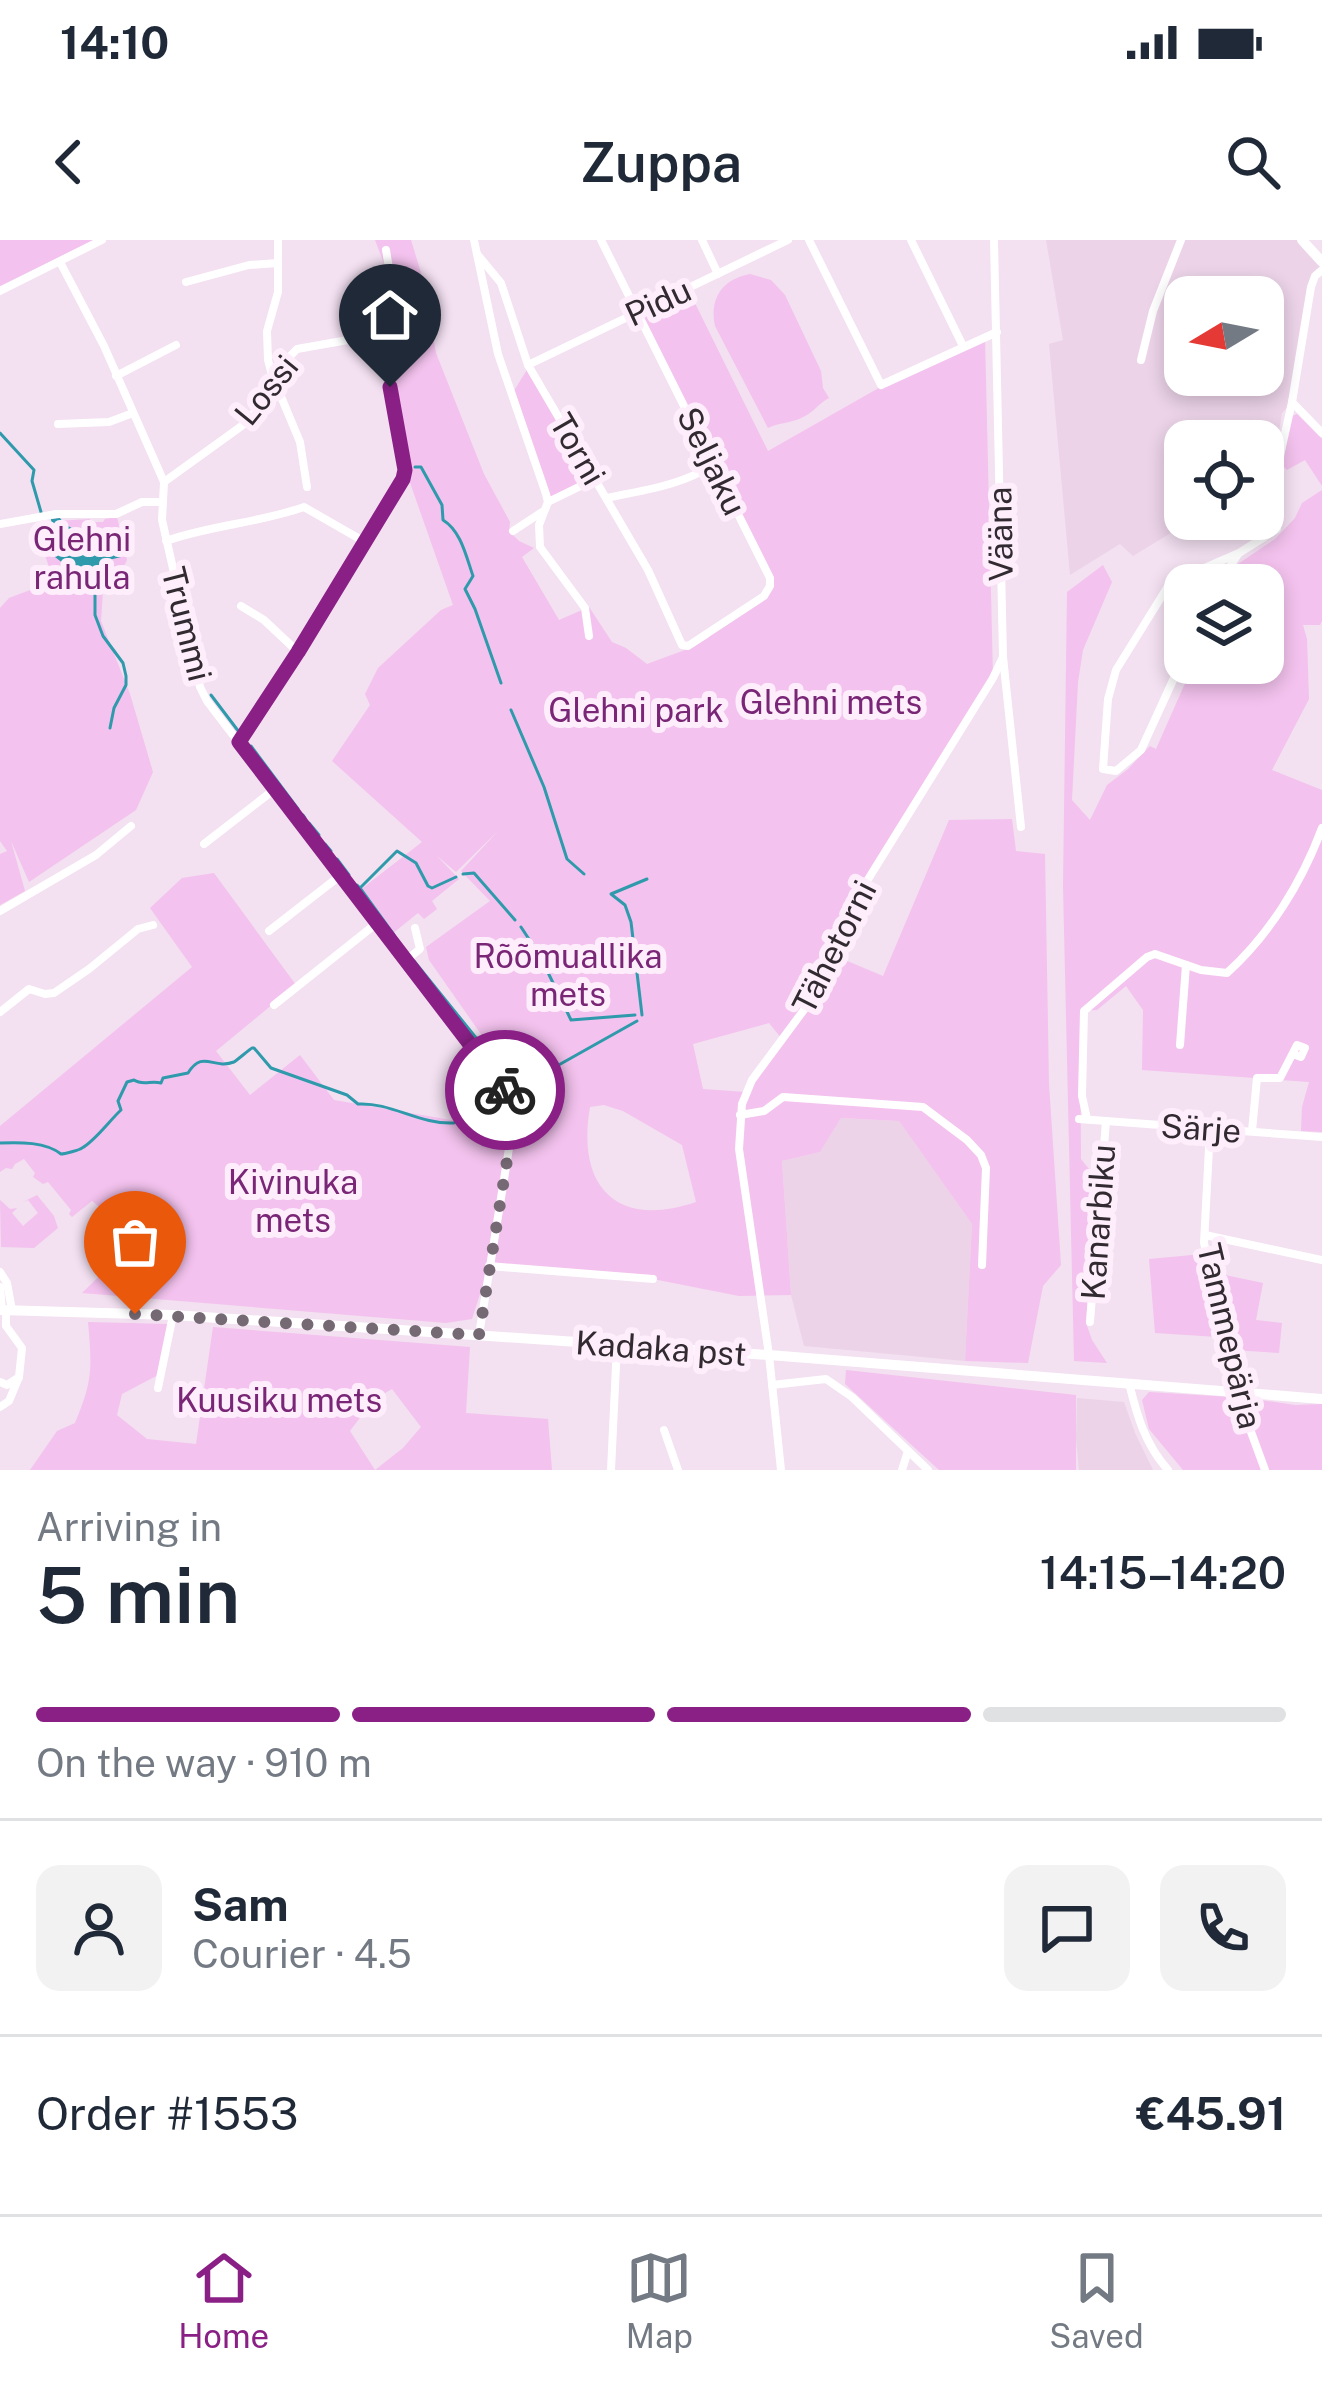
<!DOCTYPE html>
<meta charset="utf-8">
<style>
:root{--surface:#fff;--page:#f2f2f3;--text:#1f2937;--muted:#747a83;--line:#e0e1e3;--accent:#8a2086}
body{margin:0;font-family:"Public Sans",sans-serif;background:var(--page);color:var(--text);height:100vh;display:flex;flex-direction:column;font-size:45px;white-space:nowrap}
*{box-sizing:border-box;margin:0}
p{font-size:39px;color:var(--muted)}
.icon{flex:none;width:66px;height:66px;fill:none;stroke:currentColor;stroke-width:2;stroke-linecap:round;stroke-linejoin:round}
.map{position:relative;height:1230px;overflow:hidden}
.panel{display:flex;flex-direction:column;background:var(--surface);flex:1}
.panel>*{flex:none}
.needle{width:78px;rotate:260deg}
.buttons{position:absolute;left:1164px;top:36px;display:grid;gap:24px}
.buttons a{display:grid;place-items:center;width:120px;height:120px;border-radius:24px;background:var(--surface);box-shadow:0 6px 18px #0003;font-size:60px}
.pin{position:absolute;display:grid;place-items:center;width:102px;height:102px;color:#fff;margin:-123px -51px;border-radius:50% 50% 50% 0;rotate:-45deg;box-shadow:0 0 12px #0007}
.pin .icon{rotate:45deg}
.courier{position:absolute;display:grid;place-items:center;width:120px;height:120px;margin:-60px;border:9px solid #8a2086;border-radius:50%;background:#fff;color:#222;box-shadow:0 3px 15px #0007}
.overview em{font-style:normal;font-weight:600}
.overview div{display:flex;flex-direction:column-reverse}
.overview{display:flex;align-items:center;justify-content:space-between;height:204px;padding:0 36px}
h1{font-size:78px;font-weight:600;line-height:90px}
.bar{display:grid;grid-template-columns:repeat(4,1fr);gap:18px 12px;align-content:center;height:144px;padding:0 36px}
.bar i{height:15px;border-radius:9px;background:var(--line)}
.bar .current{background:var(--accent)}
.bar p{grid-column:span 4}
.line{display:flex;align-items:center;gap:30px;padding:0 36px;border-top:3px solid var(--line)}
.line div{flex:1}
.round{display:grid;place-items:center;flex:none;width:126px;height:126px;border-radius:24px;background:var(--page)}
.status{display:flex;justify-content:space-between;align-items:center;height:84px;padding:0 60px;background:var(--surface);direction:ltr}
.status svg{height:33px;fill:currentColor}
header{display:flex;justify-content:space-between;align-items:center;height:156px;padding:0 36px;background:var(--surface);font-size:54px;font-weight:600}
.dock{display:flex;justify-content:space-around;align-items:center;height:168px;border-top:3px solid var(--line);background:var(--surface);font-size:33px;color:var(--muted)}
.dock a{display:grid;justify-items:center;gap:6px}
.dock .current{color:var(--accent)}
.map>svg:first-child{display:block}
.built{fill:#ecd3e8;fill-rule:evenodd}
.green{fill:#f3c2ee;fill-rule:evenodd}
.water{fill:#2e9aab}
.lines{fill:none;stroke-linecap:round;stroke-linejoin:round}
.stream{stroke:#2e9aab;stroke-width:3}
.minor{stroke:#fff;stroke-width:8}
.major{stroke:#fff;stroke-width:10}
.done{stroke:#756a74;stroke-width:12;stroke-dasharray:0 21.6}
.route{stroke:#8a2086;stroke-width:15}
.labels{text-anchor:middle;stroke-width:12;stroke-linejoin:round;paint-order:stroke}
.street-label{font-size:33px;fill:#312a30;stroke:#feeefc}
.park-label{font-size:33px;fill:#7a2676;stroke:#feeefc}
</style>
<div class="status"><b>14:10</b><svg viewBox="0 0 49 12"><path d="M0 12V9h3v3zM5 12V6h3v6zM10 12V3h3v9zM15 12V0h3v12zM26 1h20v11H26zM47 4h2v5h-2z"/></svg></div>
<header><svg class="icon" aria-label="back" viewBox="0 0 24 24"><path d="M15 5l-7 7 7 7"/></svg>Zuppa<svg class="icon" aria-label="search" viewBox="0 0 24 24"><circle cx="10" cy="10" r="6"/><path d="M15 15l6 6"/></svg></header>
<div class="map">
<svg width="1322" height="1230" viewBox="0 0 1322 1230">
<rect width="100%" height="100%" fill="#f3e0f1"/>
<!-- built -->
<g class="built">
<path d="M1046 0H1302L1322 22V30L1315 36 1292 162 1282 173 1269 251 1263 253V201H1185V279H1202L1174 291 1133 316 1120 304 1070 335 1049 104 1063 100ZM1185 57H1263V135H1185Z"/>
<polygon points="841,878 899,881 972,984 965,1121 804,1106 791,1055 782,921 820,912"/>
<polygon points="1077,1158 1124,1162 1135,1193 1153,1230 1079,1230 1076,1199"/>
</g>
<!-- green -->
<g class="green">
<polygon points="0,0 94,0 0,46"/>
<path d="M375 0H411L422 36 436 113 484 234 510 282 509 291 519 301 534 308 522 317 559 380 589 367 612 402 626 408 647 424 693 407 708 398 709 395 764 356 770 345 637 72 688 49 768 211 884 145 985 97 993 438 867 641 833 715 883 736 949 580 1012 579 1016 611 1045 614 1049 844 1061 1025 1043 1046 1028 1123 965 1121 972 984 899 881 841 878 820 912 782 921 791 1055 739 1056 653 1039 489 1026 472 1079 446 1083 82 1053 138 998 92 961 72 977 69 974 71 970 48 942 43 944 33 937 35 933 24 919 15 924 12 929 6 928 0 932V886L192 727 150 668 182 638 214 633 296 745 216 811 250 855 300 815 334 860 469 883 530 864 429 720 426 707 490 661 461 631 498 591 456 632 437 616 459 639 432 661 437 669 424 679 418 673 392 694 360 650 422 602 332 521 370 465 365 454 378 428 441 370 453 365 408 237 396 188 384 95 386 29ZM769 783 782 799 746 852 703 849 693 804ZM604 865 623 871 682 905 696 962C617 989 576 947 590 867Z"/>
<path d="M750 34 771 40 785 55 821 131 823 148 829 158C819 163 815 171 805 176 794 183 780 182 768 188L715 86C709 58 723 39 750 34Z"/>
<polygon points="528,128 592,238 550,258 512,154"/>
<polygon points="1297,174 1322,199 1322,246 1305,220 1287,230 1283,226 1290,177"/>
<polygon points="1322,250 1322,381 1320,385 1303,385 1307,399 1309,459 1272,530 1322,550 1322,892 1301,891 1302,867 1309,842 1142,830 1143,770 1126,746 1097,770 1080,771 1081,919 1096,938 1086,1083 1092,1100 1107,1123 1074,1121 1063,646 1067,352 1103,325 1112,342 1083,410 1078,442 1072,560 1090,580 1107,545 1128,529 1150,506 1156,509 1194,423 1263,423 1263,345 1223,345 1232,328 1275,299 1295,278 1302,263"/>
<polygon points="117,277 127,320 114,347 103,351 101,381 130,454 153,532 136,570 29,642 11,601 25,651 0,665 0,614 7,611 0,601 0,368 9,358 54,341 39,298 38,282 90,279 90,282 103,282 105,279"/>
<polygon points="37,955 54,976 58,988 34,1008 1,1007 0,960 10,969 17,968 12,973 23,986 38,973 28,960 21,963"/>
<polygon points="1203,1014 1206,1031 1263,1043 1256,1080 1282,1083 1279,1113 1233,1110 1218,1097 1155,1093 1149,1019"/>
<path d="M88 1082 168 1084 160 1134 122 1154 117 1175 147 1199 196 1204 213 1087 470 1107 466 1173 548 1179 552 1230H30L57 1191 75 1183C93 1140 92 1128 88 1082ZM392 1149 421 1187 403 1208 375 1230 350 1191 373 1160Z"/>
<polygon points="846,1130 1076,1155 1076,1230 939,1230 845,1144"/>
<polygon points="1149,1152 1247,1158 1295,1165 1322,1164 1322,1230 1183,1230 1149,1189 1142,1160"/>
</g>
<!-- water -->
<path class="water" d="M60 278C67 290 91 296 101 289L107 300 121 306V317L105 321 104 326 110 339 96 348 83 335 72 337 64 324 55 317 46 299 52 288 51 279Z"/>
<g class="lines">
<!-- stream -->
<g class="stream">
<polyline points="0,193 34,230 32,241 41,272"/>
<path d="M415 227H421L442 265 443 280C461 291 466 316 473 336L465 349 475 369 501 443"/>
<polyline points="95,346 95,375 103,396 123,423 126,436 126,445 114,468 110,488"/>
<polyline points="211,455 239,492"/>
<polyline points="511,470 544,547 567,619 584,634"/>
<polyline points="251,506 298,569"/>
<polyline points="303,575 305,578"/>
<polyline points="309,583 319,595"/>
<polyline points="325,604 331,611"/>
<polyline points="337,619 349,635"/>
<polyline points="463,634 474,633 515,680"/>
<polyline points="357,645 360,648 397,611 416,623 428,646 432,648 456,637"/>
<polyline points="360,648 394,695"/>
<polyline points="521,687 540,716 571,780 635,775"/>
<polyline points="414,721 515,846"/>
<polyline points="642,775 631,682 625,665 611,654 647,639"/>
<polyline points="523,845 637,781"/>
<path d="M0 903C20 902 46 902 61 914 64 914 80 910 82 908 95 901 110 880 121 870L118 861 127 842 134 840C143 846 151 840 161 843L163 838 188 833C203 809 213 830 234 822 236 821 250 809 252 808H254L271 828 347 855 358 864C391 862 420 885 454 883"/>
</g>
<!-- minor -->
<g class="minor">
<polyline points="278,0 278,52 267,91 268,120 272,135 300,202 307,247"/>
<polyline points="474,0 498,114 546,254 548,262 539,285 540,307 585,368 589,396"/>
<polyline points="702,0 718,34"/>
<polyline points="809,0 881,145 997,92"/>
<polyline points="911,0 963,106"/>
<polyline points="994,0 1003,417 1021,587"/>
<polyline points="477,14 501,43 528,125 648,330 682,405 688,406 764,356 770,346 770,338 601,0"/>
<polyline points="60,22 104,106 164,242 162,280 200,447 207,461 511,858 514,877 479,1095"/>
<polyline points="1322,30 1315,36 1311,47 1292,162 1322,193"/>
<polyline points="186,42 249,25 278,23"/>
<polyline points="0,51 102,0"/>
<polyline points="1141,120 1153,71 1181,0"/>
<polyline points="528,125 788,0"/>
<polyline points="116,136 176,105"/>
<polyline points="58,184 109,182 133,173"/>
<polyline points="164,242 243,185 266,159 272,135 297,109 399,91 386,10"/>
<path d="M607 258C643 250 681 246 712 225"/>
<polyline points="548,262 595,239"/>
<polyline points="0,284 56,274 116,274 142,262 163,262"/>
<polyline points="513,291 542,272"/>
<path d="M166 301C211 285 259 283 304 267L365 302"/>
<polyline points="1218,345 1238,314"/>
<polyline points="241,366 264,380 298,412"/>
<polyline points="1185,414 1141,510 1116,531 1103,529 1108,459 1116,430 1170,343 1239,313 1277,289 1279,220 1292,162"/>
<polyline points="239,502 293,420 403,239 405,230 396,188 384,95"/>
<polyline points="204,604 275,549"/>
<polyline points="0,671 96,615 131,586"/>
<polyline points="269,691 341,635"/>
<polyline points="405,721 420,709 415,688"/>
<polyline points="274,765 377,683"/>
<polyline points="0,772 29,749 45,754 54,753 89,729 138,689 153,685"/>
<polyline points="1180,805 1186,725"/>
<polyline points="740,875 764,871 783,857 923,867 967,900 981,915 986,928 982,1025"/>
<polyline points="1079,879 1322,897"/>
<path d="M1087 879 1082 856 1084 771 1147 717 1155 714 1201 730 1227 733C1270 694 1302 642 1322 588"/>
<polyline points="1210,889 1204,1003 1236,1151 1265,1230"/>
<polyline points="1252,891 1257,838 1280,838 1297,805 1305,808 1301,817 1293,814"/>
<polyline points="1205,995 1322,1020"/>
<polyline points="489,1026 653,1039"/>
<polyline points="0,1032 7,1043 12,1070"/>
<polyline points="0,1047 2,1070"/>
<polyline points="6,1070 6,1086 22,1108 19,1137"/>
<polyline points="1090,1082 1106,881"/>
<polyline points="0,1142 7,1145 19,1137 9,1161 0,1167"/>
<path d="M1129 1143C1137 1176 1145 1204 1168 1230"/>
<polyline points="772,1145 826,1139 852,1157 928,1230"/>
<polyline points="158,1148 173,1075"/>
<polyline points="664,1190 678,1230"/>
<polyline points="611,1230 617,1105"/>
<polyline points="781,1230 769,1115 739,909 742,864 752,840 812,759 867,641 993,438 1003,417"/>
<polyline points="902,1230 908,1211"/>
</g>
<!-- major -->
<g class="major">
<polyline points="1302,0 1322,22"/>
<polyline points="0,1070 173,1075 386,1089 769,1115 1322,1159"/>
</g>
</g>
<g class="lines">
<!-- done -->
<polyline class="done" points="135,1074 479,1095 514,877 513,863 505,850"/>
<!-- route -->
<polyline class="route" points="390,147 405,230 403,239 298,412 239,502 505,850"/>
</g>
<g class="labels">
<!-- street labels -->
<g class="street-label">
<text transform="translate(658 62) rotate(-25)" y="12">Pidu</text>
<text transform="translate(266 150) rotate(-51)" y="12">Lossi</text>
<text transform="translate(578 209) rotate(60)" y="12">Torni</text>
<text transform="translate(712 221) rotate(64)" y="12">Seljaku</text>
<text transform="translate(1000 294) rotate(-91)" y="12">Vääna</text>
<text transform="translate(187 384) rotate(76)" y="12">Trummi</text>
<text transform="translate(834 707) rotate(-63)" y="12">Tähetorni</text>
<text transform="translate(1201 888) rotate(4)" y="12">Särje</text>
<text transform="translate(1098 982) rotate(-86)" y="12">Kanarbiku</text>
<text transform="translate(1230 1096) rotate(77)" y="12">Tammepärja</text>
<text transform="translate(661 1108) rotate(4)" y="12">Kadaka pst</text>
</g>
<!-- park labels -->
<g class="park-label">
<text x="82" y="311">Glehni<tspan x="82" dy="38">rahula</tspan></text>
<text x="831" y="474">Glehni mets</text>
<text x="636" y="482">Glehni park</text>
<text x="568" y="728">Rõõmuallika<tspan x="568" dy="38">mets</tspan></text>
<text x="293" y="954">Kivinuka<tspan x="293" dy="38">mets</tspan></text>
<text x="279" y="1172">Kuusiku mets</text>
</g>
</g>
</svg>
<div class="buttons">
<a><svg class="needle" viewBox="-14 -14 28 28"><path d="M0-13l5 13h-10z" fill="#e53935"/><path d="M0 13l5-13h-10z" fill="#747a83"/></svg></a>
<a><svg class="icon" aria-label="locate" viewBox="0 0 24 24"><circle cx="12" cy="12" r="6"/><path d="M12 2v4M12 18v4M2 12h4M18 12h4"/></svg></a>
<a><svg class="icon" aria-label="layers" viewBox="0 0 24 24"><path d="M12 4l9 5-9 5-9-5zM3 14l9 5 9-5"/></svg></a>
</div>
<div class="pin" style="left:135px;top:1074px;background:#ea580c"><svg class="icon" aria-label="bag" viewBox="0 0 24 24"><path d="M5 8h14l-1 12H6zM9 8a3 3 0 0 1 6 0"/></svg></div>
<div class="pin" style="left:390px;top:147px;background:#1f2937"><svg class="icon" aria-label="home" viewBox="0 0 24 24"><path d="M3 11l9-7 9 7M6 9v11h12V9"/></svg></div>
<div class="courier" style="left:505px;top:850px"><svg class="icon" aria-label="bike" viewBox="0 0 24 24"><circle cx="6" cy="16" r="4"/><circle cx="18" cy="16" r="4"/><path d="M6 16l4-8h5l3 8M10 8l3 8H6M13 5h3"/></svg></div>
</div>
<section class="panel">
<div class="overview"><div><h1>5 min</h1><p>Arriving in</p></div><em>14:15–14:20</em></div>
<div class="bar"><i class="current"></i><i class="current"></i><i class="current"></i><i></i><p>On the way · 910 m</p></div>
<div class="line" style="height:216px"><a class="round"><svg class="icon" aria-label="person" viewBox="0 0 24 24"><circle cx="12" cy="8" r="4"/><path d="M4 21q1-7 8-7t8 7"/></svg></a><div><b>Sam</b><p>Courier · 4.5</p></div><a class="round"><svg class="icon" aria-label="chat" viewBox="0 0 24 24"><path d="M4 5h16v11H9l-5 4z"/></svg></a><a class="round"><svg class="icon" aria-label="phone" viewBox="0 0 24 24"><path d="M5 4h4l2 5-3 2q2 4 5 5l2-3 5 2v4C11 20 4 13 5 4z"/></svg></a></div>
<div class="line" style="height:156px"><div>Order #1553</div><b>€45.91</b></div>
</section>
<nav class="dock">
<a class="current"><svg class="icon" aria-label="home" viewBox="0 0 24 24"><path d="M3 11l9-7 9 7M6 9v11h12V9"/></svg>Home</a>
<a><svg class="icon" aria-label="map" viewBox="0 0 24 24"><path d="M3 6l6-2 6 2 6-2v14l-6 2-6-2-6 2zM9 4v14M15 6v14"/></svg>Map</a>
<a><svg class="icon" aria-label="saved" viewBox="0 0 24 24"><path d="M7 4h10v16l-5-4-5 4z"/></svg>Saved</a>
</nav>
